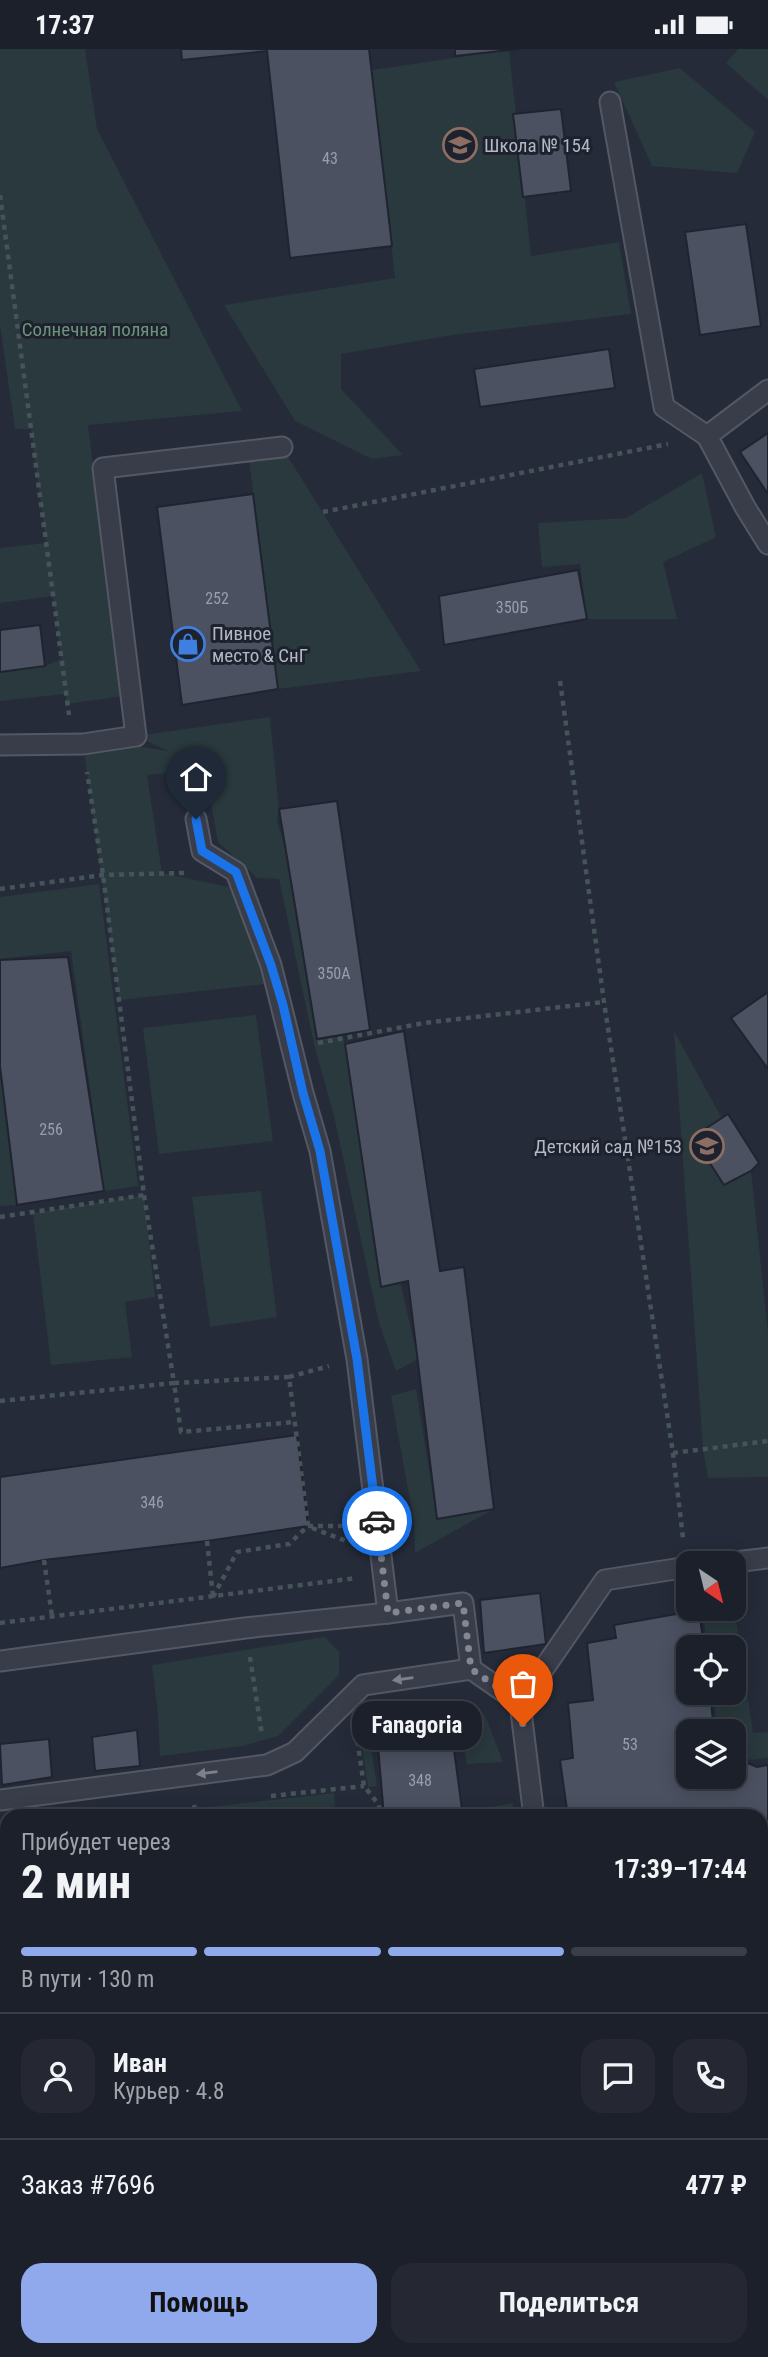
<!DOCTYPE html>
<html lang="ru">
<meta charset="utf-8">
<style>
:root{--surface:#1c202b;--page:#252833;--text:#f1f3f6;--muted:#a0a3a9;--line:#3a3e47;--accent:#90a9ed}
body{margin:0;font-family:"Roboto Condensed",sans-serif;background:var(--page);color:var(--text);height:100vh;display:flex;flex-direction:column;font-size:26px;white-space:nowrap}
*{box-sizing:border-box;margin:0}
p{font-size:23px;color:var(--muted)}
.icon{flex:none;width:38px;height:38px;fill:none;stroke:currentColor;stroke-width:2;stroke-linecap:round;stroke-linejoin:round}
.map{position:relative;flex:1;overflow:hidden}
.details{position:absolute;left:0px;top:1760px;width:768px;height:548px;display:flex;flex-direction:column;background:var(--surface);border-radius:21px 21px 0 0;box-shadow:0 4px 18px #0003,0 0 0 2px var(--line)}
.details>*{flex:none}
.needle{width:46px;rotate:145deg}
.buttons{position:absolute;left:676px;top:1502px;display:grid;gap:14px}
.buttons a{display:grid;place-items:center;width:70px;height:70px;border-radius:14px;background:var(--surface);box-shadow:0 4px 18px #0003,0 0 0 2px var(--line);font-size:35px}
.pin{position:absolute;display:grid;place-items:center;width:60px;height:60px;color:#fff;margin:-72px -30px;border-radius:50% 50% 50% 0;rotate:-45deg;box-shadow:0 0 7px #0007}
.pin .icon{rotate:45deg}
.courier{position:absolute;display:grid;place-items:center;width:70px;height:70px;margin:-35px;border:5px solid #1a73e8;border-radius:50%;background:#fff;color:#222;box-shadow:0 2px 9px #0007}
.bubble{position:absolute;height:49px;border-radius:21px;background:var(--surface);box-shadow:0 4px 18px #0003,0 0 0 2px var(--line);font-size:23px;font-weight:700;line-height:49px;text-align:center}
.headline em{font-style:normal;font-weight:700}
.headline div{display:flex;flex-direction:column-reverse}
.headline{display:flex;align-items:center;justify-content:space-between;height:119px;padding:0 21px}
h1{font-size:46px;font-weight:700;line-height:52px}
.bar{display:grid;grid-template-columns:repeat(4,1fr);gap:10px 7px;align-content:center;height:84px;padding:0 21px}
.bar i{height:9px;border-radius:5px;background:var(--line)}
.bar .active{background:var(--accent)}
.bar p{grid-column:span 4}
.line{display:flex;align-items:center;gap:18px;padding:0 21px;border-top:2px solid var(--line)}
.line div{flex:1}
.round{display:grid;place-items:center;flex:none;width:74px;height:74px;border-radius:21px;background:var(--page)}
.primary-button{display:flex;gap:14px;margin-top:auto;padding:14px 21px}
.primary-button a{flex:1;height:80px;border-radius:21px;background:var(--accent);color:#111;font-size:28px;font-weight:700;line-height:80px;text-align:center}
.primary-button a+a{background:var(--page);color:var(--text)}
.status{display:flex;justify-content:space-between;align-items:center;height:49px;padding:0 35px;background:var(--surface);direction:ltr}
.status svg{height:19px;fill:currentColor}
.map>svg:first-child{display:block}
.green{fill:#29393d}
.building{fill:#4b5161;stroke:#1f2430;stroke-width:2}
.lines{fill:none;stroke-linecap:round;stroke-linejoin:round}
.lane-casing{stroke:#535864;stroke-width:23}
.secondary-casing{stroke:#535864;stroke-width:42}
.path{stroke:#465459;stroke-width:4.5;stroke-dasharray:5 5;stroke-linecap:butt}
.lane{stroke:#383d49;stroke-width:19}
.secondary{stroke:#474c5c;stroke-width:38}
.oneway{fill:#7c818d}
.done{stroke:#818794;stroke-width:7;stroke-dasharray:0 12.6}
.route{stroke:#1a73e8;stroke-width:9}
.labels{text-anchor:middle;stroke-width:6;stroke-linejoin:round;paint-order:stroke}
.number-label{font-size:16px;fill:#999eac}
.poi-label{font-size:19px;fill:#b3b8c5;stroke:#1d222e;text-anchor:start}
.park-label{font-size:19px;fill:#6d947a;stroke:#1d222e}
</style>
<div class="status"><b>17:37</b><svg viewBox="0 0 49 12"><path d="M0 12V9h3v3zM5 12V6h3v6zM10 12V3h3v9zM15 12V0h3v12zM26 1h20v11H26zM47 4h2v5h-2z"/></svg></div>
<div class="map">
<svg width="768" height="2308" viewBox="0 0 768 2308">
<rect width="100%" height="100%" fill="#252b39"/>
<!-- green -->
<g class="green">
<polygon points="0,0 85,0 97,80 242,362 88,376 123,647 67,655 65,645 0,652 0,623 45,617 61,610 53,547 0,554 0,499 46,494 31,380 15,380 0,276"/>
<polygon points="738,0 768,0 768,51 726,14"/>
<polygon points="509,1 531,207 619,193 631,265 452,286 341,305 341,340 403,406 372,410 295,372 224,256 395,229 372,21"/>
<polygon points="680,19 755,83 737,124 652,117 614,33"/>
<polygon points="282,398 421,622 278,640 248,402"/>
<polygon points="702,424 716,488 663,513 677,570 587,570 580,515 542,518 538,474 626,469"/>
<polygon points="270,668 279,760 277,772 345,995 418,1310 396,1322 379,1274 334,1067 314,995 279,830 257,829 218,793 205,721 147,726 162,824 229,838 259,882 275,934 119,951 83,695 129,696 168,702 136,687"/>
<polygon points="99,835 138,1137 104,1142 71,902 0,910 0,848"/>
<polygon points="256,966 273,1092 159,1105 143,979"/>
<polygon points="674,982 751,1122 768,1283 768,1428 708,1429 703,1400"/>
<polygon points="0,1017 17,1156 0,1157"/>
<polygon points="261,1142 277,1268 210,1278 192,1148"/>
<polygon points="144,1146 155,1248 125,1253 132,1308 51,1316 33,1164"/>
<polygon points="416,1340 437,1469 494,1460 415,1504 414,1473 391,1347"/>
<polygon points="735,1564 753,1684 768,1683 768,1709 751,1711 733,1701 733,1682 717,1682 713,1643 733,1643 733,1598 707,1598 704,1571"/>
<polygon points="325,1588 339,1603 339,1626 278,1687 243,1697 160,1707 158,1665 152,1616"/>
<polygon points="455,1656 485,1666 503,1713 467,1715"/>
<polygon points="375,1670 377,1681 369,1686 377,1737 368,1738 359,1678"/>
<polygon points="334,1744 335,1757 306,1763 307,1767 202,1767 201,1759"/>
<polygon points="513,1754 514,1767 463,1767 463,1763"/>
<polygon points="7,2050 7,2083 0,2084 0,2051"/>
</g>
<!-- building -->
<g class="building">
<polygon points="181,0 369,0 392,197 290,209 267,2 182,11"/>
<polygon points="455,0 519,0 455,7"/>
<polygon points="561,60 571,142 523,148 513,65"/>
<polygon points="746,175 761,277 700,286 685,183"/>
<polygon points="609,300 615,339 480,358 474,320"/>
<polygon points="768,384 768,445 740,403"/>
<polygon points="253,445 278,640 182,656 157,458"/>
<polygon points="578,521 587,570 444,596 439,547"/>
<polygon points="40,576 45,617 0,623 0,581"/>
<polygon points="337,752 370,981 317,990 279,760"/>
<polygon points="68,908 104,1142 17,1156 0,1017 0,911"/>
<polygon points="768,943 768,1020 731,969"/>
<polygon points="404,982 440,1222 464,1218 494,1460 437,1470 408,1232 381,1238 345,995"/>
<polygon points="728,1065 759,1114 751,1122 724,1136 693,1088"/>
<polygon points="297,1386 308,1477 207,1492 44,1511 0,1519 0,1428"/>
<polygon points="540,1544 546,1595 484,1604 480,1551"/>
<polygon points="699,1561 704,1598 688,1598 688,1643 710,1643 714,1682 688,1682 688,1727 733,1727 733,1708 757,1718 768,1716 768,1847 761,1847 761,1768 568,1768 560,1711 573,1709 568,1654 593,1651 587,1594 616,1589 614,1576"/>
<polygon points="449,1663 463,1768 384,1768 377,1685 385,1672"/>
<polygon points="137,1681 140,1717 95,1722 92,1688"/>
<polygon points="49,1690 52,1728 2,1736 0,1695"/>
<polygon points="7,1815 7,1951 0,1952 0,1817"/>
</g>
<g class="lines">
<!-- lane casing -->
<g class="lane-casing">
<g id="lane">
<polyline points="610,53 664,358 707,387"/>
<polyline points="768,341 707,387 745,458 768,495"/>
<polyline points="0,696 83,695 136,687 103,419 282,398"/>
<polyline points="196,770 202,802 236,823 271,916 303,1044 320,1102 357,1310 388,1564"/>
<polyline points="726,1514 768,1509"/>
<polyline points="0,1612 245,1579 388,1564 463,1554 471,1620 520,1654 534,1768"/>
<polyline points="520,1654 605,1531 688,1518"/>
<polyline points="0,1751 267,1716 295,1703 363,1636 471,1620"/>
<polyline points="761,1923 768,1922"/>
<polyline points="0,2018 7,2017"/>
</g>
</g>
<!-- secondary casing -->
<g class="secondary-casing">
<g id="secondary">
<polyline points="761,2083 768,2082"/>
<polyline points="0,2184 7,2183"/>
</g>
</g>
<!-- path -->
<g class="path">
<polyline points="0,146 69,666"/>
<polyline points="323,463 668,395"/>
<polyline points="560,632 604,953 673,1404 683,1489"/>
<polyline points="0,840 103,826 184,824"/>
<polyline points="318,994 424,974 604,953"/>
<polyline points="0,1168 144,1146"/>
<polyline points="289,1328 329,1317"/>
<polyline points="0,1352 174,1334 144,1146 103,826 87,723"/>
<polyline points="673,1404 768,1392"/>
<polyline points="308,1477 350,1477"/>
<polyline points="312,1479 349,1493"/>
<polyline points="207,1492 213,1547"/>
<polyline points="44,1511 52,1567"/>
<polyline points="213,1548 237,1503 289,1495 308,1477 289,1328 174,1334 181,1383 295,1373"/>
<polyline points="0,1574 357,1529"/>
<polyline points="250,1608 262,1686"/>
<polyline points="447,1655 473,1659"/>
<polyline points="356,1682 364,1737 379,1756 380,1768"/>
<polyline points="271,1747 364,1737"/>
<polyline points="194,1756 197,1768"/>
<polyline points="761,1859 768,1858"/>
<polyline points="0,1960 7,1959"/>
<polyline points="761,2001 768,2000"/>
<polyline points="0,2102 7,2101"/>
<polyline points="761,2171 768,2170"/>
<polyline points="0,2287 7,2286"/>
</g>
<!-- lane -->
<use href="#lane" class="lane"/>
<!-- secondary -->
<use href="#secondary" class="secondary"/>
</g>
<!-- one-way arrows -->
<defs><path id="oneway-solid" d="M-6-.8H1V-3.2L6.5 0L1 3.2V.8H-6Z" transform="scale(1.75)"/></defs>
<g class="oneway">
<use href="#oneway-solid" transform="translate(403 1630) rotate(172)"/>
<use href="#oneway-solid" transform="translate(207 1724) rotate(173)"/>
</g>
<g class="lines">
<!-- done -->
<polyline class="done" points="377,1472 388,1564 463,1554 471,1620 520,1654 523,1677"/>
<!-- route -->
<polyline class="route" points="196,770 202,802 236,823 271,916 283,956 303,1044 320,1102 357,1310 377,1472"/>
</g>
<!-- icons -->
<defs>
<g id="school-ring" transform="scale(1.75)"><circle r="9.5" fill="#1d222e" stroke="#8d6e63" stroke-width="1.5"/><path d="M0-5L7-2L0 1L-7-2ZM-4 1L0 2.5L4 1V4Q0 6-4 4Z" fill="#8d6e63"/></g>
<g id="shop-ring" transform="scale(1.75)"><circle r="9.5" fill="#1d222e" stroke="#3f7fe0" stroke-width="1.5"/><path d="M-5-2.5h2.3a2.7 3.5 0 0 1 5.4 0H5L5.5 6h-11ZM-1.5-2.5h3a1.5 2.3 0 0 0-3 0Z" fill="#3f7fe0"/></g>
</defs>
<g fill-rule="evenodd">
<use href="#school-ring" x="460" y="96"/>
<use href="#shop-ring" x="188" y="595"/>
<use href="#school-ring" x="707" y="1097"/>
</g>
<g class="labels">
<!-- number labels -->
<g class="number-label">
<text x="330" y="115">43</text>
<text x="217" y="555">252</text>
<text x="512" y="564">350Б</text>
<text x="334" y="930">350А</text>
<text x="51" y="1086">256</text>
<text x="152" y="1459">346</text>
<text x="630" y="1701">53</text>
<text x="420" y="1737">348</text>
</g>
<!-- poi labels -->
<g class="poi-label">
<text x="484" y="103">Школа № 154</text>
<text x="212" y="591">Пивное<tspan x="212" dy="22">место &amp; СнГ</tspan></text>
<text x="682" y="1104" text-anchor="end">Детский сад №153</text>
</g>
<!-- park labels -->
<g class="park-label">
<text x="95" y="287">Солнечная поляна</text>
</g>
</g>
</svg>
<div class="buttons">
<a><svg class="needle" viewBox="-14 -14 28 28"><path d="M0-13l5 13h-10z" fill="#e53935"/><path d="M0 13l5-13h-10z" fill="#a0a3a9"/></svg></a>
<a><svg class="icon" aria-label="locate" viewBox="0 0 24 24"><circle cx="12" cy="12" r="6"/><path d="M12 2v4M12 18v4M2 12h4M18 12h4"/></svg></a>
<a><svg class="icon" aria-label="layers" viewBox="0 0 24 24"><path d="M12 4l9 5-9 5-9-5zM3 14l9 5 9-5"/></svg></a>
</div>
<div class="pin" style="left:523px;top:1677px;background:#ea580c"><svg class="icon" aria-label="bag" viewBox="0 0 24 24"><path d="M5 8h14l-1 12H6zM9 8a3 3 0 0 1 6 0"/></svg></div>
<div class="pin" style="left:196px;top:770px;background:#1f2937"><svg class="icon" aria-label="home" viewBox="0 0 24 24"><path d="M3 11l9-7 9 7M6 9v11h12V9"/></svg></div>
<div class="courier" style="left:377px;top:1472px"><svg class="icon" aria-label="car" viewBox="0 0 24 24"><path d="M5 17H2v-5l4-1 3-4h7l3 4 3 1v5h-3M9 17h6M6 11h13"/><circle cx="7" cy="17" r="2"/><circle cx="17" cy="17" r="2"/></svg></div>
<div class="bubble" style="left:352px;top:1652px;width:130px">Fanagoria</div>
<section class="details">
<div class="headline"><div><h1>2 мин</h1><p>Прибудет через</p></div><em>17:39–17:44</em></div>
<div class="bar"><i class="active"></i><i class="active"></i><i class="active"></i><i></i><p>В пути · 130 m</p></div>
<div class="line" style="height:126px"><a class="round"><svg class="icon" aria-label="person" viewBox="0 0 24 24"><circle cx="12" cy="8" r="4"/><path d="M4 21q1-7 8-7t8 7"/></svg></a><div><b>Иван</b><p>Курьер · 4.8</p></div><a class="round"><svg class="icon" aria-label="chat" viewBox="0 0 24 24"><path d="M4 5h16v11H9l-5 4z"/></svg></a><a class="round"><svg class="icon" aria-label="phone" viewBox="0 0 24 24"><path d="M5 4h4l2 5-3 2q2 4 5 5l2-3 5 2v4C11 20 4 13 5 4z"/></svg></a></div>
<div class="line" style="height:91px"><div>Заказ #7696</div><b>477 ₽</b></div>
<div class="primary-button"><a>Помощь</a><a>Поделиться</a></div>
</section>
</div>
